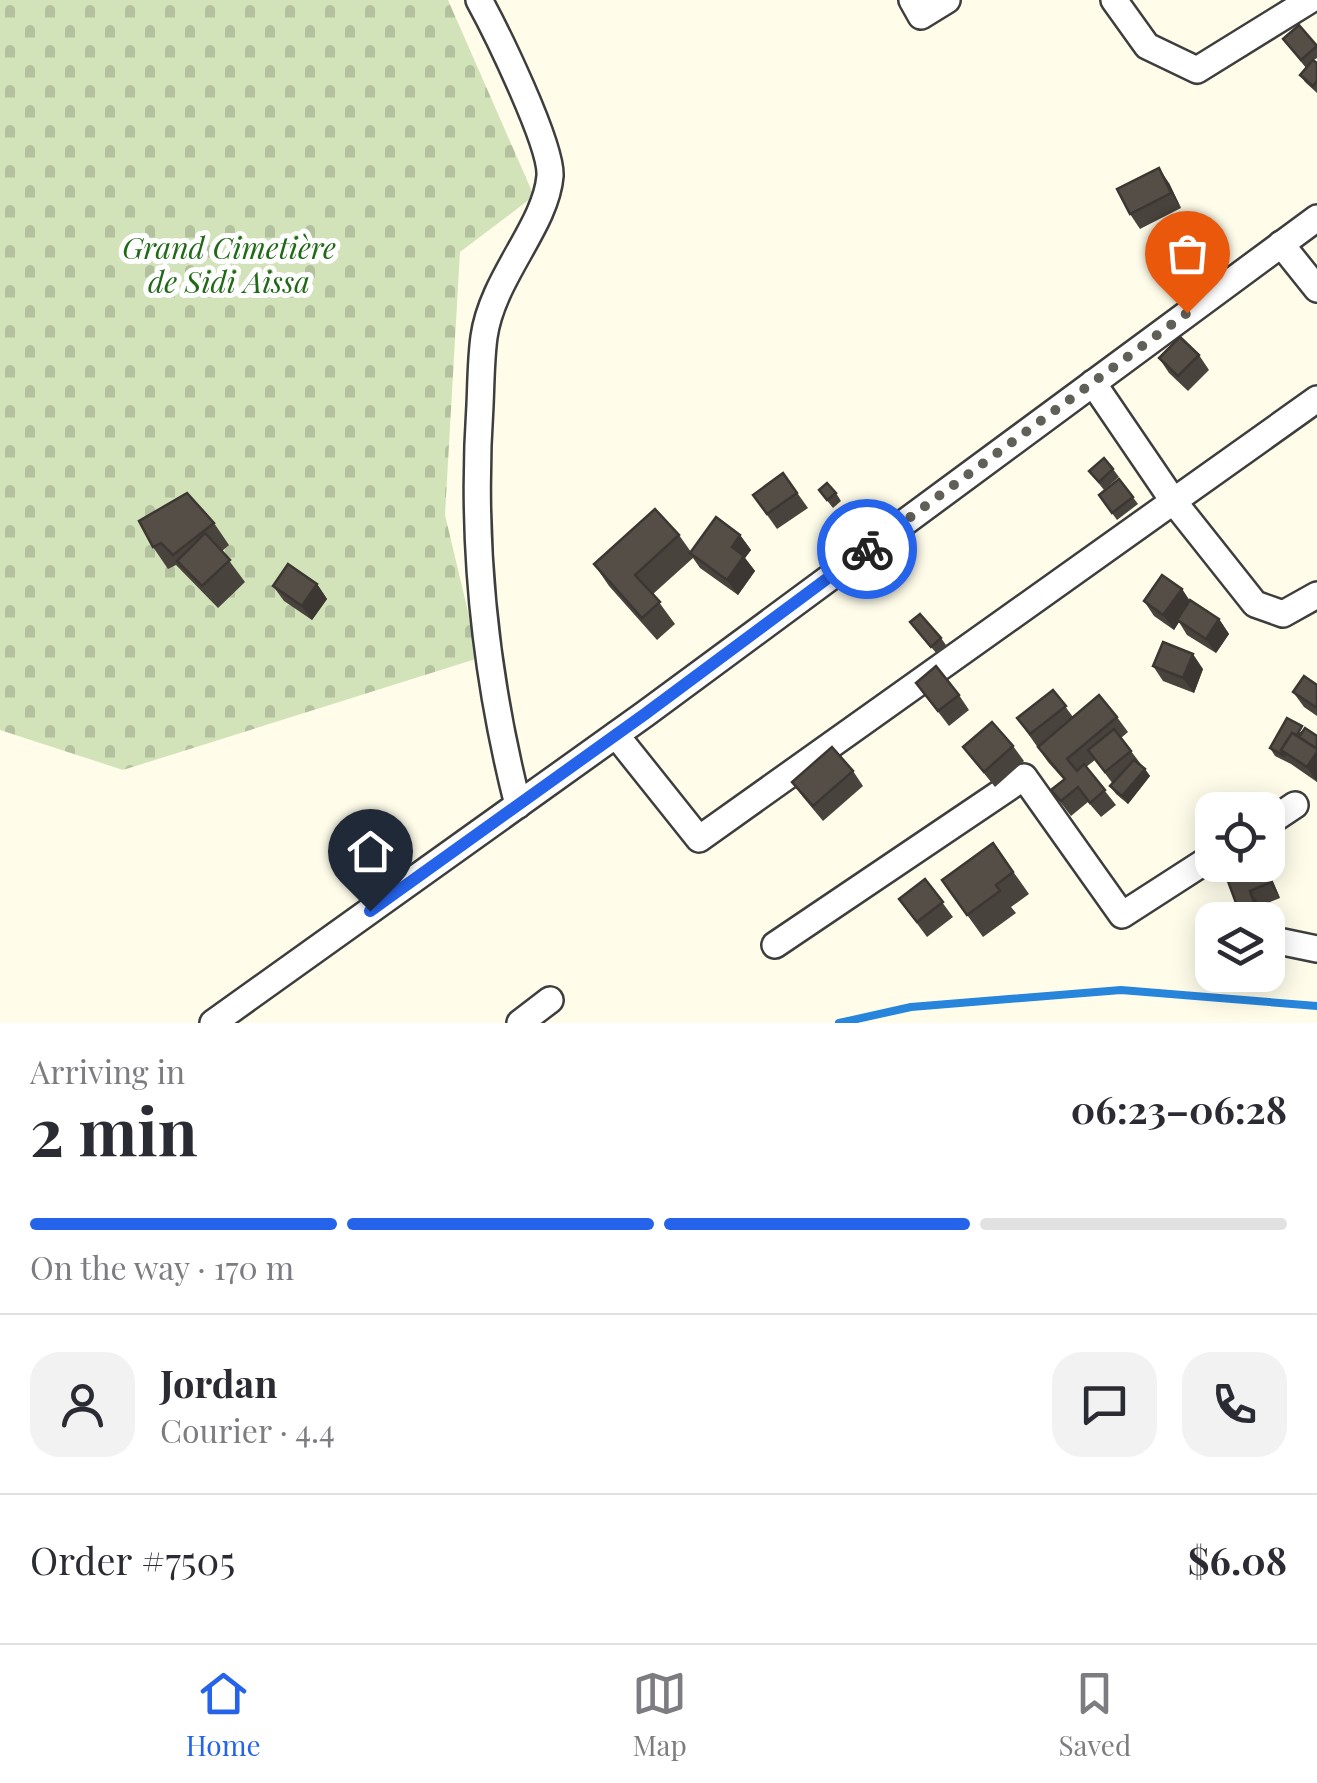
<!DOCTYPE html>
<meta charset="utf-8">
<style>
:root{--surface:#fff;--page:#f2f2f3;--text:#2b2b33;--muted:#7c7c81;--line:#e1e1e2;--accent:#2563eb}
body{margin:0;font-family:"Playfair Display",serif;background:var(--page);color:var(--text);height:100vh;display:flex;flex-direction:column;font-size:38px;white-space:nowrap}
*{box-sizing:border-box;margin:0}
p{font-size:32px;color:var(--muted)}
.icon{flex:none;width:55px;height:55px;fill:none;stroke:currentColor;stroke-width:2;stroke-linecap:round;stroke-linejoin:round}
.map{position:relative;height:1023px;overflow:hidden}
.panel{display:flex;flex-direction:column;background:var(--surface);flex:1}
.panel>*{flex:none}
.buttons{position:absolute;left:1195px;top:792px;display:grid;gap:20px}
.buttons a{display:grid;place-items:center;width:90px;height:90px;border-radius:20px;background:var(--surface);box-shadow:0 5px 25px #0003;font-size:50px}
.pin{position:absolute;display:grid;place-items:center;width:85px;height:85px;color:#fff;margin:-102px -42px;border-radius:50% 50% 50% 0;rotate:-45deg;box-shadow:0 0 10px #0007}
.pin .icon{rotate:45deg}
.courier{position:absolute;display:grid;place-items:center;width:100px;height:100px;margin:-50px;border:8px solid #2563eb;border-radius:50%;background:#fff;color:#222;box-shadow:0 2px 12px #0007}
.overview em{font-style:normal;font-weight:700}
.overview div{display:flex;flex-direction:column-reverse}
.overview{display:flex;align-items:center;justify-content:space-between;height:170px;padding:0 30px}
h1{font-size:65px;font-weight:700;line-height:75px}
.bar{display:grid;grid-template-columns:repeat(4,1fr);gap:15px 10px;align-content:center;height:120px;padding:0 30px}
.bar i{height:12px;border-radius:8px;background:var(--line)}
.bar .active{background:var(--accent)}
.bar p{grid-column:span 4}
.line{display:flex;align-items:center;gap:25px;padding:0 30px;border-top:2px solid var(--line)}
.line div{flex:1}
.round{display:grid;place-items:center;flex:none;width:105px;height:105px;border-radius:30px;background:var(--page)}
.tab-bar{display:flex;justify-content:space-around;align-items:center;height:140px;border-top:2px solid var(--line);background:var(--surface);font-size:28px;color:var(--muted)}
.tab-bar a{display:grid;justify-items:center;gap:5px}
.tab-bar .active{color:var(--accent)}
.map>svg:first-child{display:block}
.cemetery{fill:url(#cemetery-stones)}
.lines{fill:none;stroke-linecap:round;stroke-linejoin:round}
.stream{stroke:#2785dc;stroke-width:8}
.street-casing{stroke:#3e3e3e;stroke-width:30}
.street{stroke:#fff;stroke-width:25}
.wall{fill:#49433d}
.shaded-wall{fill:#3c3732}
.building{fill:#554e47;stroke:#3c3732;stroke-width:2.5}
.done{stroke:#606059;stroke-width:10;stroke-dasharray:0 18}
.route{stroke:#2563eb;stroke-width:12}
.labels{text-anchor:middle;stroke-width:10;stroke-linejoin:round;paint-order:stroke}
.park-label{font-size:30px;font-style:italic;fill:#206916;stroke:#fff}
</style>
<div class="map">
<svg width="1317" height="1023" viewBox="0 0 1317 1023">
<defs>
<pattern id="cemetery-stones" width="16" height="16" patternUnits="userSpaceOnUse" patternTransform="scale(2.5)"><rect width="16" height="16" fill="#d2e3b9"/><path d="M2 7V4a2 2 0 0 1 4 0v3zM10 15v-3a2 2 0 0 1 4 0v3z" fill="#b3c19e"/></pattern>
</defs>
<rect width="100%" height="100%" fill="#fffdea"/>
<!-- cemetery -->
<polygon class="cemetery" points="0,0 448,0 534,196 460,252 445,515 479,658 123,770 0,730"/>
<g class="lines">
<!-- stream -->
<polyline class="stream" points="839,1023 911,1007 1121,990 1317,1006"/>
<!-- street casing -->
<g class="street-casing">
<g id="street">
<path d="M479 0C496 31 552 145 550 176 546 226 492 278 484 337 481 359 481 383 480 405 471 539 485 675 518 805"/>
<polyline points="912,0 921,16 947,0"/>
<polyline points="1114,0 1147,46 1197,70 1310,0"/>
<polyline points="1281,244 1317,289"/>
<polyline points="1093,383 1174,502 1255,604 1283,614 1317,595"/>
<polyline points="616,735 699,839 1317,399"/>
<polyline points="1268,823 1295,805"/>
<polyline points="1283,942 1317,949"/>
<polyline points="775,945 1024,777 1122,915 1212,857"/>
<polyline points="213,1023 645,714 1317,218"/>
<polyline points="520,1023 550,1000"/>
</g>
</g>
<!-- street -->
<use href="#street" class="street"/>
</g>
<!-- wall -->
<g class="wall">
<polygon points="1283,39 1317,46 1317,58 1314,60 1317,63 1317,93 1305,82 1300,75 1306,68"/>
<polygon points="1169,183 1181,208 1140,229 1130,214"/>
<polygon points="1199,355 1209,370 1188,391 1169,373 1159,358"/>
<polygon points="1113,469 1119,477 1104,490 1089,471"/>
<polygon points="783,473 808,508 777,529 753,495"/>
<polygon points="1119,479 1138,504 1117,520 1099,495"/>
<polygon points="819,490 836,493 841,501 833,508"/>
<polygon points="139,521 214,523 229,545 222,551 245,582 218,608 176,565 168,569 153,547"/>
<polygon points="679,535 691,552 740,535 751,550 745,558 755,571 738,595 700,568 693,558 653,594 675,624 657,640 609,586 594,564"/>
<polygon points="317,584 327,599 312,620 284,601 273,586"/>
<polygon points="1182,589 1189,600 1219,619 1229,634 1216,653 1187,635 1179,622 1174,630 1154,616 1144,601"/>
<polygon points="910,622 941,638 946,645 937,654"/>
<polygon points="1153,666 1203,669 1194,693 1163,681"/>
<polygon points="916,683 959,695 969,710 949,726"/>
<polygon points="1317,685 1317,716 1304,707 1293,692"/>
<polygon points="1053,690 1073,717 1117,717 1128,732 1121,738 1150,776 1128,804 1116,794 1110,786 1113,784 1095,760 1086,767 1116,805 1101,817 1088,802 1071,816 1051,790 1064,780 1048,762 1017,718"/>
<polygon points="1304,730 1317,736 1317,782 1291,764 1275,756 1270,748"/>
<polygon points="1013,746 1024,761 995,787 963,747"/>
<polygon points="853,771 863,786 823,821 803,797 792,782"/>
<polygon points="993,843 1029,894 1011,907 1016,913 983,937 942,880"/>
<polygon points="1226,876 1271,877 1280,898 1260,906 1266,920 1246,920 1239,911"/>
<polygon points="925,879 953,917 927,937 899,899"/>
</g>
<!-- shaded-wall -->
<g class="shaded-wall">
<polygon points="1159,168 1169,183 1181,208 1171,193"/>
<polygon points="740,535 751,550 745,558 755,571 738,595 727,580 732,547"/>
<polygon points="317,584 327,599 312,620 302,606"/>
<polygon points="1182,589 1192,604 1177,620 1179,622 1174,630 1163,615"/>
<polygon points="1219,619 1229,634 1216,653 1206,639"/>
<polygon points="1193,654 1203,669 1194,693 1183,678"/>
<polygon points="1317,752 1317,782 1307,767"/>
<polygon points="1145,769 1150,776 1128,804 1122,796"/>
<polygon points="1262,865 1271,877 1280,898 1269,883"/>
<polygon points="1250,891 1260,906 1266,920 1255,905"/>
</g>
<!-- building -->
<g class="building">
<polygon points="1299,25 1317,46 1301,60 1283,39"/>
<polygon points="1313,60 1317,63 1317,81 1313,86 1300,75"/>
<polygon points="1159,168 1171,193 1130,214 1117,189"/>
<polygon points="1180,337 1199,355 1178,376 1159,358"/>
<polygon points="1104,458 1113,469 1099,482 1089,471"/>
<polygon points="783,473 797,493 767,514 753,495"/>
<polygon points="1119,479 1133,497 1112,513 1099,495"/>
<polygon points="827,483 836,493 827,500 819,490"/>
<polygon points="187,493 214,523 173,555 161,543 153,547 139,521"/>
<polygon points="655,509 679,535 635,575 660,602 642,618 594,564"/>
<polygon points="716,517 740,535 732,547 744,556 727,580 690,553"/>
<polygon points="205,533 230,560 202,586 177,561"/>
<polygon points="288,564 317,584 302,606 273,586"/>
<polygon points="1162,575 1182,589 1163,615 1144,601"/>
<polygon points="1190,600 1219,619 1206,639 1177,620"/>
<polygon points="920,614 941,638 931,647 910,622"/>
<polygon points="1163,642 1193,654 1183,678 1153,666"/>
<polygon points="936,666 959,695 938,711 916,683"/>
<polygon points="1304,676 1317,685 1317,708 1293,692"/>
<polygon points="1053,690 1066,706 1030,734 1017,718"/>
<polygon points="1099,695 1117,717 1067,759 1077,771 1084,764 1105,790 1090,803 1078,787 1061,801 1051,790 1065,779 1038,747"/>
<polygon points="1287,718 1302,726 1297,735 1292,733 1281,750 1285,756 1270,748"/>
<polygon points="992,722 1013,746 984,772 963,747"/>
<polygon points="1305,728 1317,736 1317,749 1299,737"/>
<polygon points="1114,729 1131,751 1105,772 1088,750"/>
<polygon points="1292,733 1317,749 1317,752 1307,767 1281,750"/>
<polygon points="832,747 853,771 813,806 792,782"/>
<polygon points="1134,760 1145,769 1122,796 1110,786"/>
<polygon points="993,843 1013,872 996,885 1000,891 967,915 942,880"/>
<polygon points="1253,865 1262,865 1269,883 1250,891 1255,905 1239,911 1226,876"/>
<polygon points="925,879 943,902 917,922 899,899"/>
</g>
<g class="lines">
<!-- done -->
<polyline class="done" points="867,549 1187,313"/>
<!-- route -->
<polyline class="route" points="370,911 645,714 867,549"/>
</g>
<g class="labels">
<!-- park labels -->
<g class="park-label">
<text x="229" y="259">Grand Cimetière<tspan x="229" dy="34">de Sidi Aissa</tspan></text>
</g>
</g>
</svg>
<div class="buttons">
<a><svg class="icon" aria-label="locate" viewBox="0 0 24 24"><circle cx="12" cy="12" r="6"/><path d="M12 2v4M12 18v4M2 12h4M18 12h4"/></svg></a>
<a><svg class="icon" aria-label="layers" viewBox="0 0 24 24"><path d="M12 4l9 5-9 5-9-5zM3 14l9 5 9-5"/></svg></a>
</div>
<div class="pin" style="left:1187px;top:313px;background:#ea580c"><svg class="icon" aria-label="bag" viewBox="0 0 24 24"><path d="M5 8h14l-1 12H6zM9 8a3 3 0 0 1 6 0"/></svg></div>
<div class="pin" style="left:370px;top:911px;background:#1f2937"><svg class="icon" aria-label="home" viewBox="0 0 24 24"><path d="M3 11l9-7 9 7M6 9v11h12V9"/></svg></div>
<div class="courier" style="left:867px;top:549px"><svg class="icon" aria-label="bike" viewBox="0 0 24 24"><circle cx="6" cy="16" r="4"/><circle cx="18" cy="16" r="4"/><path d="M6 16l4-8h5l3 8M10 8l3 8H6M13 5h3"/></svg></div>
</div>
<section class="panel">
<div class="overview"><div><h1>2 min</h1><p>Arriving in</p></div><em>06:23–06:28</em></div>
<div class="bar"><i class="active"></i><i class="active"></i><i class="active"></i><i></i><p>On the way · 170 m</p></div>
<div class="line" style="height:180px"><a class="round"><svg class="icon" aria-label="person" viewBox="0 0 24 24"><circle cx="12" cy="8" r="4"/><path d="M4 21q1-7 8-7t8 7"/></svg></a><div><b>Jordan</b><p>Courier · 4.4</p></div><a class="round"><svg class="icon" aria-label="chat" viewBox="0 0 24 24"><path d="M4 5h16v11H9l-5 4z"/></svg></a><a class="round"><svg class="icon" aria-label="phone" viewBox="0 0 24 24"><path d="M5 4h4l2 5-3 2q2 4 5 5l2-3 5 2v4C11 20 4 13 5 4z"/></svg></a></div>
<div class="line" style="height:130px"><div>Order #7505</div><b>$6.08</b></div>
</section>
<nav class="tab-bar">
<a class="active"><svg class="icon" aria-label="home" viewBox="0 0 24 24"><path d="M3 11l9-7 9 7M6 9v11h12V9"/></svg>Home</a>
<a><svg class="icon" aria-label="map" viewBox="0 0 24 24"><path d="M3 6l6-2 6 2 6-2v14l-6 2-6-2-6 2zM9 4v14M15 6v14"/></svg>Map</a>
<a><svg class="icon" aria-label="saved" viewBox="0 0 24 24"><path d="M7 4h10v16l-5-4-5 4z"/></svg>Saved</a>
</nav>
